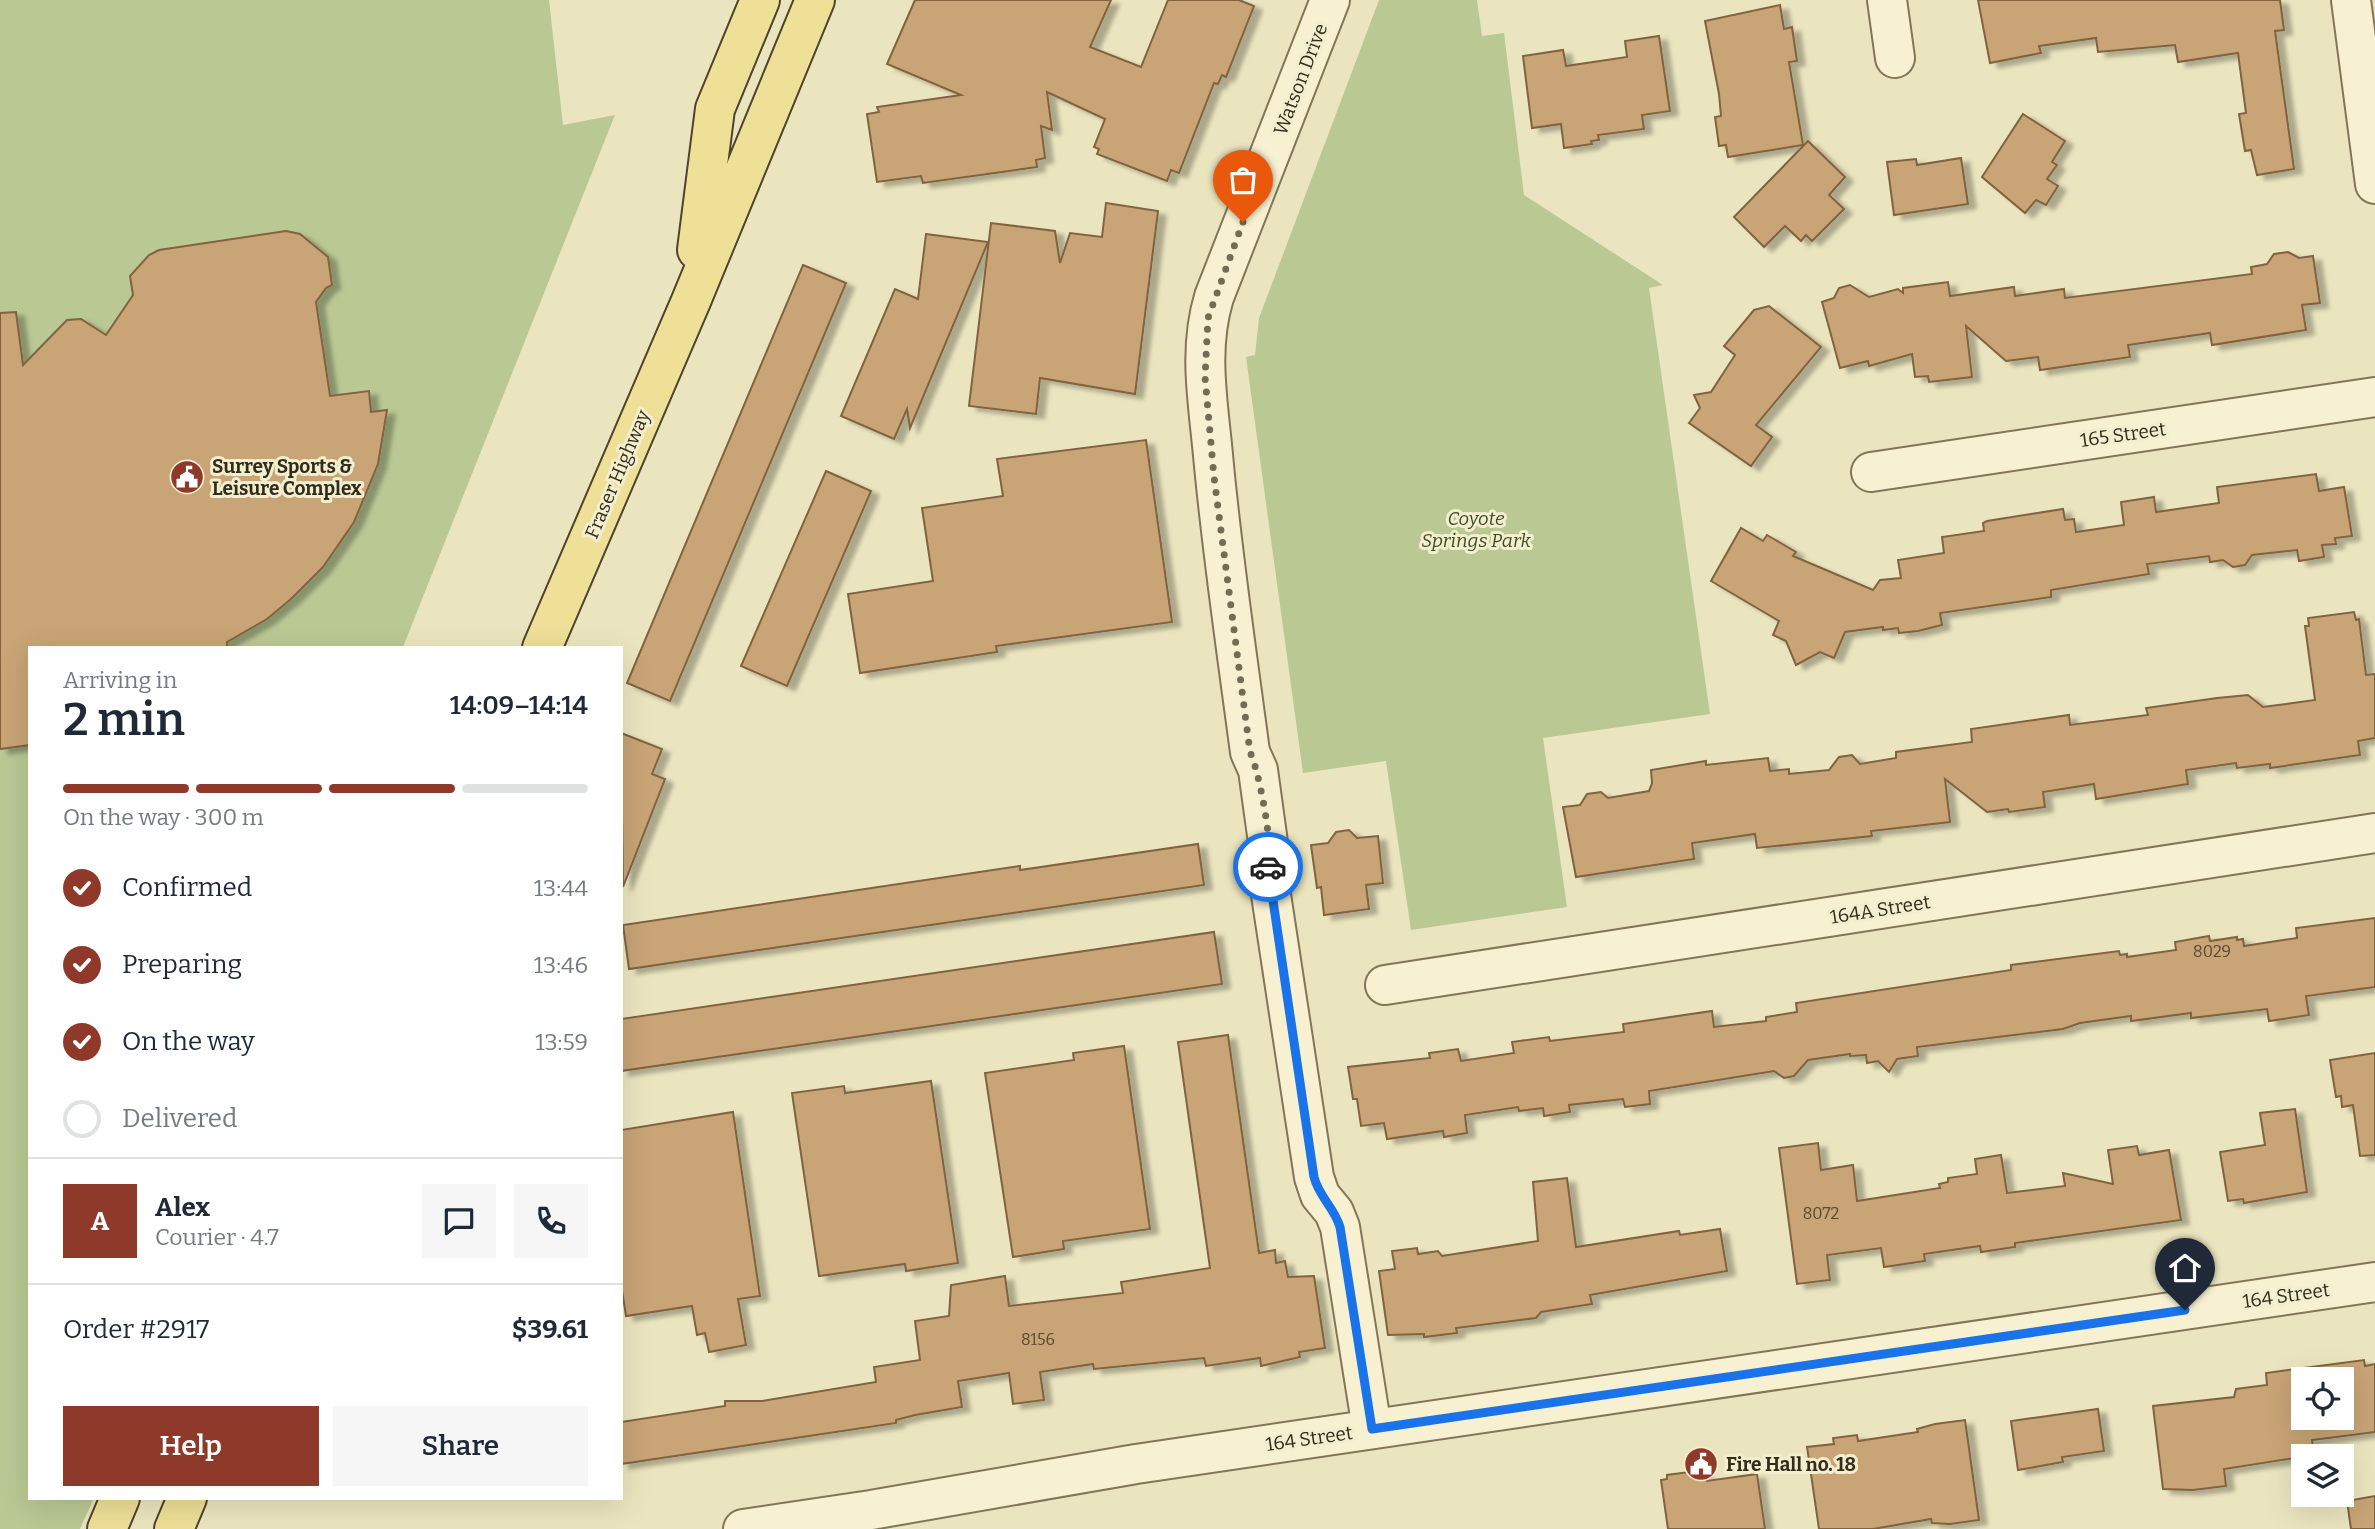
<!DOCTYPE html>
<meta charset="utf-8">
<style>
:root{--surface:#fff;--page:#f6f6f7;--text:#1f2937;--muted:#747a83;--line:#e0e1e3;--accent:#8f392b}
body{margin:0;font-family:Bitter,serif;background:var(--page);color:var(--text);height:100vh;display:flex;flex-direction:column;font-size:26px;white-space:nowrap}
*{box-sizing:border-box;margin:0}
p{font-size:23px;color:var(--muted)}
.icon{flex:none;width:38px;height:38px;fill:none;stroke:currentColor;stroke-width:2;stroke-linecap:round;stroke-linejoin:round}
.map{position:relative;flex:1;overflow:hidden}
.details{position:absolute;left:28px;top:646px;width:595px;height:854px;display:flex;flex-direction:column;background:var(--surface);border-radius:0px;box-shadow:0 7px 28px #0002}
.details>*{flex:none}
.buttons{position:absolute;left:2291px;top:1367px;display:grid;gap:14px}
.buttons a{display:grid;place-items:center;width:63px;height:63px;border-radius:0px;background:var(--surface);box-shadow:0 7px 28px #0002;font-size:35px}
.pin{position:absolute;display:grid;place-items:center;width:60px;height:60px;color:#fff;margin:-72px -30px;border-radius:50% 50% 50% 0;rotate:-45deg;box-shadow:0 0 7px #0007}
.pin .icon{rotate:45deg}
.courier{position:absolute;display:grid;place-items:center;width:70px;height:70px;margin:-35px;border:5px solid #1a73e8;border-radius:50%;background:#fff;color:#222;box-shadow:0 2px 9px #0007}
.head em{font-style:normal;font-weight:600}
.head div{display:flex;flex-direction:column-reverse}
.head{display:flex;align-items:center;justify-content:space-between;height:119px;padding:0 35px}
h1{font-size:46px;font-weight:600;line-height:52px}
.bar{display:grid;grid-template-columns:repeat(4,1fr);gap:10px 7px;align-content:center;height:84px;padding:0 35px}
.bar i{height:9px;border-radius:5px;background:var(--line)}
.bar .selected{background:var(--accent)}
.bar p{grid-column:span 4}
.line{display:flex;align-items:center;gap:18px;padding:0 35px;border-top:2px solid var(--line)}
.line div{flex:1}
.round{display:grid;place-items:center;flex:none;width:74px;height:74px;border-radius:0px;background:var(--page)}
ol{padding:0 35px;list-style:none}
li{display:flex;align-items:center;gap:21px;height:77px}
li p{margin-inline-start:auto}
li .icon{padding:7px;border-radius:50%;background:var(--accent);color:#fff;stroke-width:4}
li:last-child{color:var(--muted)}
li i{width:38px;height:38px;border:4px solid var(--line);border-radius:50%}
.button{display:flex;gap:14px;margin-top:auto;padding:14px 35px}
.button a{flex:1;height:80px;border-radius:0px;background:var(--accent);color:#fff;font-size:28px;font-weight:600;line-height:80px;text-align:center}
.button a+a{background:var(--page);color:var(--text)}
.map>svg:first-child{display:block}
.green{fill:#bac894}
.building{fill:#c8a476;stroke:#81633f;stroke-width:2;fill-rule:evenodd;filter:url(#shadow)}
.lines{fill:none;stroke-linecap:round;stroke-linejoin:round}
.minor-casing{stroke:#837558;stroke-width:42}
.major-casing{stroke:#50432d;stroke-width:42}
.minor{stroke:#f7f1d1;stroke-width:38}
.major{stroke:#eee097;stroke-width:38}
.done{stroke:#736c55;stroke-width:7;stroke-dasharray:0 12.6}
.route{stroke:#1a73e8;stroke-width:9}
.labels{text-anchor:middle;stroke-width:6;stroke-linejoin:round;paint-order:stroke}
.number-label{font-size:16px;fill:#584932}
.street-label{font-size:19px;fill:#332b1c;stroke:#f3eece}
.poi-label{font-size:19px;font-weight:bold;fill:#332b1c;stroke:#f3eece;text-anchor:start}
.park-label{font-size:19px;font-style:italic;fill:#3d4e23;stroke:#f3eece}
</style>
<div class="map">
<svg width="2375" height="1529" viewBox="0 0 2375 1529">
<defs>
<filter id="shadow"><feDropShadow dx="8" dy="4.5" stdDeviation="2" flood-color="#0004"/></filter>
</defs>
<rect width="100%" height="100%" fill="#ebe5bf"/>
<!-- green -->
<g class="green">
<polygon points="0,0 549,0 563,125 615,115 403,647 30,648 30,1498 94,1498 80,1529 0,1529"/>
<polygon points="1379,0 1477,0 1482,36 1504,33 1524,195 1663,285 1649,288 1710,714 1543,738 1567,907 1411,930 1386,761 1303,773 1246,357 1255,355 1259,318"/>
</g>
<!-- building -->
<g class="building">
<polygon points="915,0 1111,0 1090,47 1141,67 1168,0 1239,0 1254,6 1226,77 1222,75 1218,84 1214,83 1179,173 1171,170 1167,181 1097,154 1099,149 1094,147 1105,119 1047,92 1052,130 1041,126 1045,158 1036,160 1037,167 923,183 921,176 877,182 867,114 879,112 877,107 961,95 887,64"/>
<polygon points="1978,0 2280,0 2284,30 2275,31 2294,169 2257,175 2251,150 2245,151 2239,114 2246,113 2238,53 2178,62 2175,45 2098,52 2096,38 2039,46 2041,53 1990,63"/>
<polygon points="1780,5 1784,29 1792,27 1797,61 1789,62 1803,145 1728,157 1726,145 1719,146 1715,117 1721,116 1719,94 1705,21"/>
<polygon points="1659,36 1670,111 1642,115 1644,129 1598,135 1599,140 1591,141 1592,144 1564,148 1561,124 1532,128 1523,56 1563,50 1566,66 1627,57 1625,41"/>
<polygon points="2023,114 2065,141 2052,162 2057,165 2047,179 2058,186 2046,205 2036,200 2025,213 1982,177"/>
<polygon points="1808,141 1845,177 1829,195 1844,209 1812,241 1806,235 1801,241 1785,226 1764,247 1734,217"/>
<polygon points="1961,158 1968,204 1894,215 1887,162 1916,159 1917,165"/>
<polygon points="1106,203 1158,211 1135,394 1040,378 1036,414 969,406 991,223 1055,231 1060,263 1070,233 1102,237"/>
<polygon points="286,231 300,234 328,257 332,285 326,288 316,302 330,396 369,391 371,412 387,410 378,464 354,522 323,567 291,599 267,619 227,642 227,648 30,648 30,745 0,749 0,313 16,312 23,365 67,320 81,319 106,335 133,295 130,276 149,255 159,250"/>
<polygon points="926,234 988,242 910,428 907,409 894,439 841,416 895,289 918,299"/>
<polygon points="2288,252 2299,258 2313,256 2320,303 2302,305 2306,330 2212,345 2210,333 2128,345 2130,357 2040,370 2038,357 2006,361 1966,326 1972,377 1929,382 1928,376 1915,377 1912,354 1869,366 1868,361 1840,368 1822,302 1834,298 1839,288 1850,285 1869,297 1898,289 1903,293 1903,288 1948,282 1950,296 2014,287 2015,296 2064,289 2065,298 2252,274 2251,267 2267,264 2274,254"/>
<polygon points="803,265 846,283 670,701 627,683"/>
<polygon points="1769,306 1821,347 1756,425 1772,437 1751,466 1689,423 1700,408 1694,395 1711,392 1735,355 1724,346 1754,310"/>
<polygon points="1146,440 1172,622 996,646 997,652 860,673 848,594 933,581 922,508 1003,496 997,459"/>
<polygon points="826,471 871,491 787,686 741,666"/>
<polygon points="2316,474 2319,491 2344,487 2352,536 2335,538 2336,544 2322,545 2324,557 2299,561 2297,550 2252,555 2245,565 2233,567 2223,560 2210,562 2209,556 2147,564 2149,574 2051,590 2051,597 1940,613 1942,625 1918,631 1899,633 1898,628 1883,630 1883,627 1845,632 1834,658 1820,652 1796,665 1786,641 1773,635 1779,621 1711,581 1741,528 1763,541 1767,535 1796,552 1793,556 1873,590 1880,580 1901,578 1898,560 1944,553 1942,537 1984,531 1983,523 1987,521 2063,509 2065,520 2074,519 2076,532 2124,525 2121,502 2154,497 2156,512 2219,503 2217,487"/>
<polygon points="2354,612 2356,620 2359,619 2366,675 2375,674 2375,738 2358,741 2360,755 2270,768 2270,764 2237,768 2236,763 2186,770 2188,784 2096,799 2094,784 2043,792 2045,807 2009,812 2008,809 1987,812 1945,779 1950,822 1871,831 1872,836 1757,848 1755,834 1692,843 1694,859 1576,877 1563,807 1580,805 1587,794 1601,792 1608,798 1649,791 1652,783 1651,770 1706,761 1706,765 1768,758 1770,771 1789,769 1789,774 1829,770 1839,757 1852,755 1860,764 1896,758 1896,752 1972,742 1971,729 2069,715 2070,725 2148,715 2146,708 2217,698 2248,695 2263,707 2315,700 2305,626 2309,626 2308,618"/>
<polygon points="621,733 662,749 652,774 665,779 623,887"/>
<polygon points="1349,830 1357,838 1378,836 1383,883 1366,885 1369,909 1324,915 1321,887 1317,888 1311,845 1328,843 1336,832"/>
<polygon points="1198,844 1204,885 629,969 623,925 1020,866 1020,870"/>
<polygon points="2375,918 2375,987 2306,996 2309,1015 2269,1021 2267,1009 2191,1018 2191,1013 2131,1021 2131,1016 2080,1023 2063,1029 1917,1047 1918,1056 1897,1059 1889,1072 1878,1061 1867,1063 1866,1055 1850,1056 1850,1054 1808,1060 1794,1076 1784,1078 1774,1071 1649,1091 1650,1104 1625,1107 1623,1099 1569,1105 1570,1112 1544,1116 1543,1108 1519,1111 1518,1107 1465,1115 1467,1133 1444,1137 1443,1131 1387,1139 1384,1123 1361,1126 1357,1099 1353,1099 1348,1067 1430,1058 1429,1053 1458,1049 1461,1061 1514,1053 1512,1042 1549,1037 1550,1041 1624,1032 1623,1024 1712,1011 1714,1027 1766,1021 1766,1017 1797,1012 1796,1003 2011,970 2011,965 2119,951 2120,955 2127,954 2127,957 2176,950 2175,942 2209,936 2210,941 2237,937 2237,940 2243,939 2244,946 2297,938 2296,928"/>
<polygon points="1214,932 1222,984 621,1071 621,1019"/>
<polygon points="1228,1035 1259,1253 1275,1250 1276,1263 1285,1261 1288,1277 1314,1276 1325,1348 1299,1352 1300,1357 1261,1366 1260,1358 1206,1366 1204,1358 1094,1369 1093,1364 1040,1372 1044,1400 1013,1404 1009,1373 958,1381 962,1407 915,1415 896,1420 896,1423 621,1464 621,1422 725,1406 725,1401 762,1401 876,1382 874,1367 920,1360 915,1321 949,1316 951,1285 1005,1276 1009,1306 1123,1293 1121,1282 1210,1268 1178,1042"/>
<polygon points="1124,1046 1150,1229 1063,1241 1064,1249 1013,1257 985,1073 1074,1060 1073,1053"/>
<polygon points="2375,1053 2375,1155 2360,1156 2353,1105 2342,1107 2341,1096 2336,1097 2330,1060"/>
<polygon points="931,1081 958,1263 906,1271 905,1264 819,1276 792,1093 844,1086 845,1093"/>
<polygon points="2295,1109 2307,1192 2244,1203 2243,1199 2228,1201 2220,1152 2265,1145 2260,1113"/>
<polygon points="733,1112 760,1296 738,1299 746,1345 709,1352 705,1333 697,1335 692,1306 626,1316 621,1284 621,1130"/>
<polygon points="1818,1143 1821,1170 1853,1165 1857,1201 1940,1188 1939,1184 1948,1182 1948,1178 1977,1174 1975,1159 2001,1155 2007,1193 2065,1186 2063,1173 2113,1184 2108,1150 2137,1146 2139,1155 2169,1150 2181,1220 2015,1243 2015,1247 1981,1252 1980,1246 1924,1254 1925,1261 1884,1267 1881,1248 1827,1255 1830,1280 1797,1284 1779,1148"/>
<polygon points="1567,1178 1576,1247 1679,1231 1680,1235 1720,1229 1727,1271 1590,1295 1592,1304 1541,1312 1536,1318 1456,1328 1457,1333 1424,1337 1424,1334 1388,1335 1379,1271 1395,1269 1392,1251 1417,1248 1418,1254 1438,1251 1442,1256 1538,1241 1533,1182"/>
<path d="M2364 1360 2365 1366 2375 1364V1432L2312 1440 2314 1455 2224 1469 2226 1486 2193 1490 2163 1489 2153 1406 2234 1397 2236 1389 2267 1385 2266 1373ZM2303 1379H2342V1418H2303Z"/>
<polygon points="2098,1409 2104,1451 2062,1457 2063,1462 2018,1470 2011,1421"/>
<polygon points="1965,1420 1979,1520 1950,1524 1932,1523 1931,1519 1873,1529 1819,1529 1807,1447 1834,1444 1833,1438 1857,1435 1858,1441 1918,1432 1917,1429 1935,1424"/>
<polygon points="1697,1471 1698,1475 1705,1474 1707,1481 1757,1474 1765,1529 1668,1529 1661,1480 1667,1479 1667,1475"/>
<polygon points="2375,1496 2375,1529 2351,1529 2347,1501"/>
</g>
<g class="lines">
<!-- minor casing -->
<g class="minor-casing">
<g id="minor">
<path d="M1330 0 1214 297C1198 350 1208 401 1213 455 1222 554 1237 654 1250 752L1258 770 1270 857 1268 875 1314 1177 1320 1195 1334 1212 1340 1227 1372 1429"/>
<polyline points="1887,0 1895,58"/>
<polyline points="2351,0 2375,184"/>
<polyline points="1871,472 2375,397"/>
<polyline points="1385,985 2375,833"/>
<polyline points="743,1529 871,1510 1136,1464 2375,1282"/>
</g>
</g>
<!-- major casing -->
<g class="major-casing">
<g id="major">
<polyline points="697,250 715,109 760,0"/>
<polyline points="542,648 691,301 815,0"/>
<polyline points="107,1529 120,1498"/>
<polyline points="174,1529 187,1498"/>
</g>
</g>
<!-- minor -->
<use href="#minor" class="minor"/>
<!-- major -->
<use href="#major" class="major"/>
</g>
<g class="lines">
<!-- done -->
<path class="done" d="M1243 222 1208 318 1205 377 1214 477 1250 752C1259 770 1274 849 1268 867"/>
<!-- route -->
<path class="route" d="M1268 867 1314 1177C1319 1197 1334 1207 1340 1227L1372 1429 2185 1310"/>
</g>
<!-- icons -->
<defs>
<g id="civic-disc" transform="scale(1.75)"><circle r="9.5" fill="#8f392b" stroke="#f3eece"/><path d="M-.6-6.5H3V-4.5H.6V-3L4-1V1h2V6H-6V1h2V-1L-.6-3ZM-1.2 2.5V6h2.4V2.5Z" fill="#fff"/></g>
</defs>
<g fill-rule="evenodd">
<use href="#civic-disc" x="187" y="477"/>
<use href="#civic-disc" x="1701" y="1464"/>
</g>
<g class="labels">
<!-- number labels -->
<g class="number-label">
<text x="2212" y="957">8029</text>
<text x="1821" y="1219">8072</text>
<text x="1038" y="1345">8156</text>
</g>
<!-- street labels -->
<g class="street-label">
<text transform="translate(1300 79) rotate(-69)" y="7">Watson Drive</text>
<text transform="translate(2123 434) rotate(-8)" y="7">165 Street</text>
<text transform="translate(617 474) rotate(-67)" y="7">Fraser Highway</text>
<text transform="translate(1880 909) rotate(-9)" y="7">164A Street</text>
<text transform="translate(2286 1295) rotate(-8)" y="7">164 Street</text>
<text transform="translate(1309 1438) rotate(-8)" y="7">164 Street</text>
</g>
<!-- poi labels -->
<g class="poi-label">
<text x="212" y="473">Surrey Sports &amp;<tspan x="212" dy="22">Leisure Complex</tspan></text>
<text x="1726" y="1471">Fire Hall no. 18</text>
</g>
<!-- park labels -->
<g class="park-label">
<text x="1476" y="525">Coyote<tspan x="1476" dy="22">Springs Park</tspan></text>
</g>
</g>
</svg>
<div class="buttons">
<a><svg class="icon" aria-label="locate" viewBox="0 0 24 24"><circle cx="12" cy="12" r="6"/><path d="M12 2v4M12 18v4M2 12h4M18 12h4"/></svg></a>
<a><svg class="icon" aria-label="layers" viewBox="0 0 24 24"><path d="M12 4l9 5-9 5-9-5zM3 14l9 5 9-5"/></svg></a>
</div>
<div class="pin" style="left:1243px;top:222px;background:#ea580c"><svg class="icon" aria-label="bag" viewBox="0 0 24 24"><path d="M5 8h14l-1 12H6zM9 8a3 3 0 0 1 6 0"/></svg></div>
<div class="pin" style="left:2185px;top:1310px;background:#1f2937"><svg class="icon" aria-label="home" viewBox="0 0 24 24"><path d="M3 11l9-7 9 7M6 9v11h12V9"/></svg></div>
<div class="courier" style="left:1268px;top:867px"><svg class="icon" aria-label="car" viewBox="0 0 24 24"><path d="M5 17H2v-5l4-1 3-4h7l3 4 3 1v5h-3M9 17h6M6 11h13"/><circle cx="7" cy="17" r="2"/><circle cx="17" cy="17" r="2"/></svg></div>
<section class="details">
<div class="head"><div><h1>2 min</h1><p>Arriving in</p></div><em>14:09–14:14</em></div>
<div class="bar"><i class="selected"></i><i class="selected"></i><i class="selected"></i><i></i><p>On the way · 300 m</p></div>
<ol>
<li><svg class="icon" aria-label="check" viewBox="0 0 24 24"><path d="M5 12l5 5 9-10"/></svg>Confirmed<p>13:44</p></li>
<li><svg class="icon" aria-label="check" viewBox="0 0 24 24"><path d="M5 12l5 5 9-10"/></svg>Preparing<p>13:46</p></li>
<li><svg class="icon" aria-label="check" viewBox="0 0 24 24"><path d="M5 12l5 5 9-10"/></svg>On the way<p>13:59</p></li>
<li><i></i>Delivered</li>
</ol>
<div class="line" style="height:126px"><b class="round" style="background:var(--accent);color:#fff">A</b><div><b>Alex</b><p>Courier · 4.7</p></div><a class="round"><svg class="icon" aria-label="chat" viewBox="0 0 24 24"><path d="M4 5h16v11H9l-5 4z"/></svg></a><a class="round"><svg class="icon" aria-label="phone" viewBox="0 0 24 24"><path d="M5 4h4l2 5-3 2q2 4 5 5l2-3 5 2v4C11 20 4 13 5 4z"/></svg></a></div>
<div class="line" style="height:91px"><div>Order #2917</div><b>$39.61</b></div>
<div class="button"><a>Help</a><a>Share</a></div>
</section>
</div>
